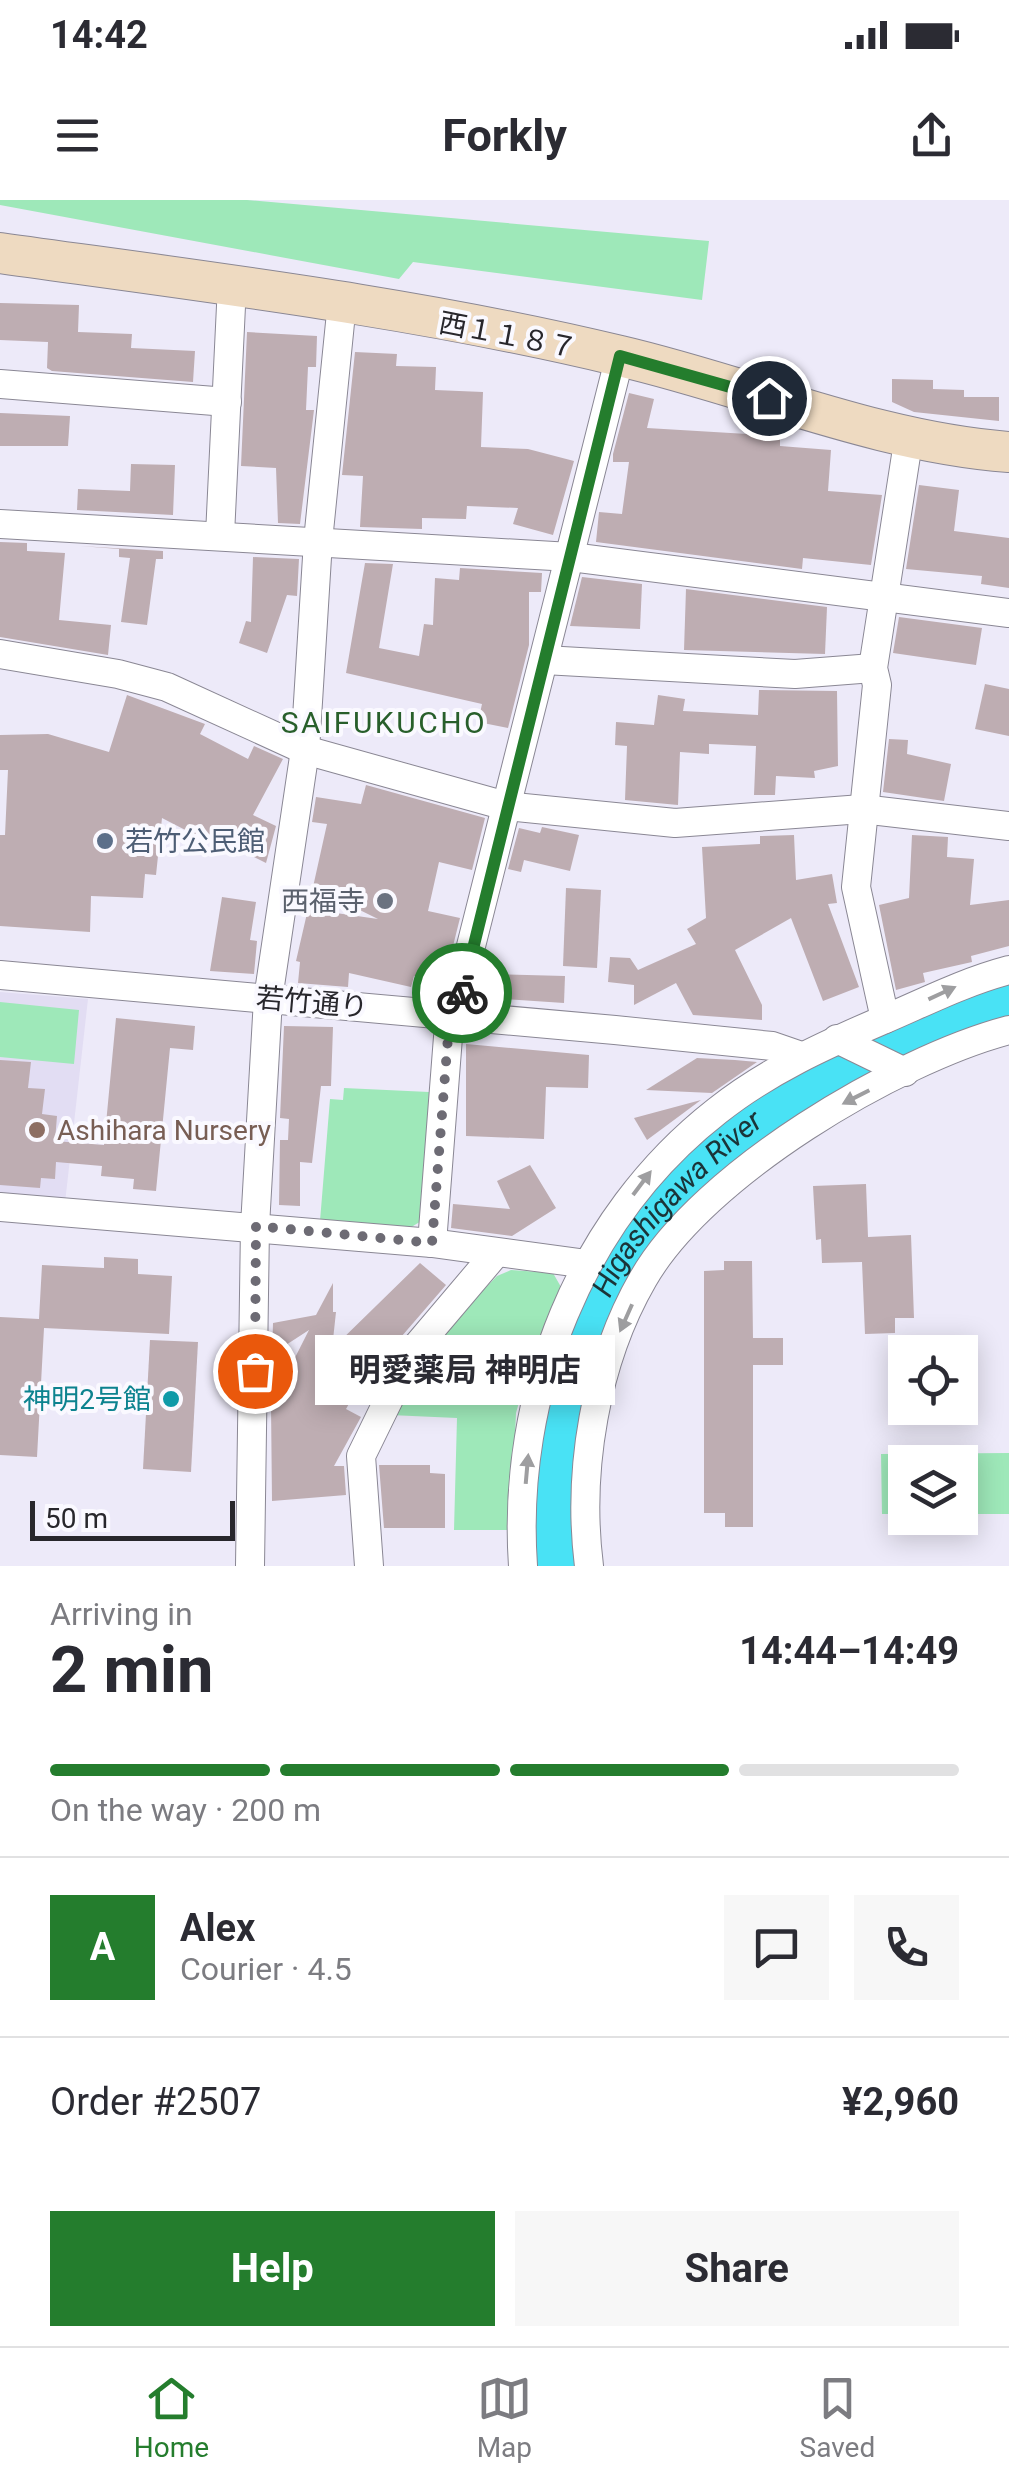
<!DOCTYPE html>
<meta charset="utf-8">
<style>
:root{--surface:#fff;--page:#f7f7f7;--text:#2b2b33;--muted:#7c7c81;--line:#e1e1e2;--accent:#247d2d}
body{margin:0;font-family:Roboto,"Noto Sans JP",sans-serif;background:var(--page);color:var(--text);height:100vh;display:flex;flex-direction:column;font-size:38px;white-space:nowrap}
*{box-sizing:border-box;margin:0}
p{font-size:32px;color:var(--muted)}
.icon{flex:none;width:55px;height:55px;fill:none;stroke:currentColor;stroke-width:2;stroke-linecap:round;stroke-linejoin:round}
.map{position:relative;height:1366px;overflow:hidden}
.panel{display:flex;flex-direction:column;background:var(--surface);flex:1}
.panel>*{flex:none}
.buttons{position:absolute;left:888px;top:1135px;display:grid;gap:20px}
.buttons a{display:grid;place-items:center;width:90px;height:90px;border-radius:0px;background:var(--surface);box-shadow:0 5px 25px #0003;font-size:50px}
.scale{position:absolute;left:30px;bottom:25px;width:205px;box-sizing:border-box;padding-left:10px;border:5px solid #28272c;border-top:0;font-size:28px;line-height:35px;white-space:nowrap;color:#28272c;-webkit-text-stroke:8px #faf9ff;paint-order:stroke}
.pin{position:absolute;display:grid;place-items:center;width:85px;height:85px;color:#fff;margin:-42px;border:5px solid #fff;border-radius:50%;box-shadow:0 2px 10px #0007}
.courier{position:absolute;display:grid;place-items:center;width:100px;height:100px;margin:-50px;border:8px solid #247d2d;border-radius:50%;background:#fff;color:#222;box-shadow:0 2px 12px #0007}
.bubble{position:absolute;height:70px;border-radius:0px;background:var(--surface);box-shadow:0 5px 25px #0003;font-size:32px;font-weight:700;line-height:70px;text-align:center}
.overview em{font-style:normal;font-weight:700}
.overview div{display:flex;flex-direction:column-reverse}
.overview{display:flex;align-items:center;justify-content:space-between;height:170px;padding:0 50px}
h1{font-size:65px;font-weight:700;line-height:75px}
.bar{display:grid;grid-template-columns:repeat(4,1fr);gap:15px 10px;align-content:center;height:120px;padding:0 50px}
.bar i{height:12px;border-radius:8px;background:var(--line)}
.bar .current{background:var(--accent)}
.bar p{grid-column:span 4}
.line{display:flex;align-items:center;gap:25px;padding:0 50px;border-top:2px solid var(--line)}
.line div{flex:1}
.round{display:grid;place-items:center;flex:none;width:105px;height:105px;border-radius:0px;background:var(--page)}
.action{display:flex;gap:20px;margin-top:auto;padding:20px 50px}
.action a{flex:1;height:115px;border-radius:0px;background:var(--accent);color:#fff;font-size:40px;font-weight:700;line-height:115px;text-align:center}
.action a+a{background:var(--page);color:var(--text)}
.status{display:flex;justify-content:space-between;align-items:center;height:70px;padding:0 50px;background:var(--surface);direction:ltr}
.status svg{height:28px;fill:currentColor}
header{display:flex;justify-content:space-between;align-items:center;height:130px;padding:0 50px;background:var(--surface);font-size:45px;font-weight:700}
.menu{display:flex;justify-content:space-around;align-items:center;height:140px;border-top:2px solid var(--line);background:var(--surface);font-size:28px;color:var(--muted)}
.menu a{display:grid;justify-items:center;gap:5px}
.menu .current{color:var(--accent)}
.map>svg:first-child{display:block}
.built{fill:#e2ddf3}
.green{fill:#9ee8b9}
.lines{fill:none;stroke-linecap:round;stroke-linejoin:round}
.river{stroke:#49e2f5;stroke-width:50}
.building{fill:#beadb2}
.street-casing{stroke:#8a8794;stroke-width:30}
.secondary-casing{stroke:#8a8794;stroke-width:42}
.street{stroke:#fff;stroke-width:28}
.secondary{stroke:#eedac1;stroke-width:40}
.oneway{fill:#9e9ea0}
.done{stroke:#6d6b74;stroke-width:10;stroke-dasharray:0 18}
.route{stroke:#247d2d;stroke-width:12}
.service-dot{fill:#5c6f8a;stroke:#faf9ff;stroke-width:4}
.worship-dot{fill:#6b7280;stroke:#faf9ff;stroke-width:4}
.education-dot{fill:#8d6e63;stroke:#faf9ff;stroke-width:4}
.culture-dot{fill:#0f9aa8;stroke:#faf9ff;stroke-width:4}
.labels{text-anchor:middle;stroke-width:8;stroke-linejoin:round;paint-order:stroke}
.street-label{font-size:28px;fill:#28272c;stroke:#faf9ff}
.service-label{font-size:28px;fill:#4e5e75;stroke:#faf9ff;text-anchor:start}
.worship-label{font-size:28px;fill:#5b616d;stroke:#faf9ff;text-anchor:end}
.education-label{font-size:28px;fill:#785e54;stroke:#faf9ff;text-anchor:start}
.culture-label{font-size:28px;fill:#0d838f;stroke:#faf9ff;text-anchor:end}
.neighbourhood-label{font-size:30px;letter-spacing:2.5px;fill:#285f2b;stroke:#faf9ff}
.water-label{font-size:30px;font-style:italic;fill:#1b3438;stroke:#faf9ff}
</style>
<div class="status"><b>14:42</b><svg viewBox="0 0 49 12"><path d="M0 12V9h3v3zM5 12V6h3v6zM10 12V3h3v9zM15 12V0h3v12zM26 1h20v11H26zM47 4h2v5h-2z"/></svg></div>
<header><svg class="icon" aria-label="menu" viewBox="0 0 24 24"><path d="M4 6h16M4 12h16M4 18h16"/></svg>Forkly<svg class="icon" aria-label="share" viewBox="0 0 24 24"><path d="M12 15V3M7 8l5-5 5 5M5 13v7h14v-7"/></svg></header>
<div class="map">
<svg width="1009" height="1366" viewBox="0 0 1009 1366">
<rect width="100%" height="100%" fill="#edeaf9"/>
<!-- built -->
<polygon class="built" points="0,792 88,799 65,1003 0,998"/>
<!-- green -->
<g class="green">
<polygon points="0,0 247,0 709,41 702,100 413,62 399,79 0,5"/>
<polygon points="0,802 79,810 74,864 0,857"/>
<polygon points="344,888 429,892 423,1020 408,1029 320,1021 330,899 343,900"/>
<polygon points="511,1070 553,1073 561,1087 533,1153 516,1213 511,1330 454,1330 457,1218 390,1215 432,1142 497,1076"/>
<polygon points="1009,1253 1009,1314 960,1314 960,1262 905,1262 905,1314 882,1314 881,1254"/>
</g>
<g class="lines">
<!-- river -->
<path class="river" id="s1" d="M561 1366C545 1271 566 1166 608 1079 634 1024 724 939 775 905 808 884 849 869 884 852 924 832 966 810 1009 797"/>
</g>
<!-- building -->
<g class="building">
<polygon points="0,103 79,105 78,132 132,134 131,148 195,151 193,182 52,171 47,168 48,142 0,140"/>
<polygon points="247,132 317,136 316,167 308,167 306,210 314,210 300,324 278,323 276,268 241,266"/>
<polygon points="355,152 397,154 396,166 436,167 435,190 483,192 481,247 528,249 574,261 553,335 513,324 518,308 467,306 466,319 422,318 422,329 360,327 363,276 342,275"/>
<polygon points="892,179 933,180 933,189 964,190 964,197 999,197 999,221 914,212 892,202"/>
<polygon points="629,193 654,199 647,228 780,236 780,246 831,250 828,291 882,295 871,365 803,358 802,369 596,342 599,312 622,314 629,262 613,262 613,254"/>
<polygon points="0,213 70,216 68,246 0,246"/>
<polygon points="131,264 175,265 173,315 77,310 78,289 130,291"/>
<polygon points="919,285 959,290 954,331 1009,338 1009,388 981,384 982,376 906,369"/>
<polygon points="0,342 27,343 27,351 65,353 59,420 111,425 108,455 0,437"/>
<polygon points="80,346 163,351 163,359 156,359 147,425 121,422 130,358 119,357 119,349"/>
<polygon points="253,357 299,359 297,396 287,395 267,453 239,443 246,421 251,422"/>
<polygon points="365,363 393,364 379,448 419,456 424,424 433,425 435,378 459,380 460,368 542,373 541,392 529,392 529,445 508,528 478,522 482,504 346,473"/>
<polygon points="582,377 642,384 640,429 570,426"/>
<polygon points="686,389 827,407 825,454 684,450"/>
<polygon points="899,417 982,428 976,465 893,453"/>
<polygon points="985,484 1009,489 1009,536 975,529"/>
<polygon points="759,490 837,491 838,566 814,571 815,578 776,576 775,595 754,595 756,546 709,544 709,554 680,552 678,605 625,600 627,546 615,545 616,522 654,525 658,495 685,499 683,511 758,515"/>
<polygon points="127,495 205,524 200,534 248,559 254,546 283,559 253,615 276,626 266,663 198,629 195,635 162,618 156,675 145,674 143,698 91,696 90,732 0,726 0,635 5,635 8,570 0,570 0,535 48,534 109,552"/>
<polygon points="889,539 908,540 907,554 951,564 944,601 883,592"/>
<polygon points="366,585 485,618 472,670 439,662 428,711 460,718 444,782 414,776 411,787 349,773 348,787 298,783 300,762 296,761 308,709 378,719 313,687 327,624 312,622 316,597 361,604"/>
<polygon points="542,627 579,635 570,671 524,660 521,672 508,669 519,628 540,633"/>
<polygon points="794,635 796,680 832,674 837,703 828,704 859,787 823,801 791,718 735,750 762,805 762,820 693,815 676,783 634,805 634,785 608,782 610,757 630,758 638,770 696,744 687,729 706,718 702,647 760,644 760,636"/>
<polygon points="912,635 948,637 947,657 974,659 970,705 1009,700 1009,746 971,756 972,762 923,773 925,782 896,790 879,705 909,698"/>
<polygon points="566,688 601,690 597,768 563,766"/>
<polygon points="222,697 256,702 250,740 257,741 254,774 210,771"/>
<polygon points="489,774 565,776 564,803 488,798"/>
<polygon points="116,818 195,826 193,850 170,848 156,991 133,989 134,979 101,976 102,966 56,962 55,979 41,978 40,988 0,985 0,860 31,862 28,888 45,889 42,914 57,916 55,941 104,945"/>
<polygon points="284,826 333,827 331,886 321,886 312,963 300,962 300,1006 279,1005 280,940 288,940 289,919 280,918"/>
<polygon points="466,844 589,855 588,888 546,887 544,939 466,936"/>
<polygon points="697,858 735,860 757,862 712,893 646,890"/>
<polygon points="701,900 647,940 634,918"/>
<polygon points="530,965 556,1008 512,1036 451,1028 453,1004 510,1009 497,981"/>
<polygon points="866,984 868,1037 911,1035 914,1118 895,1118 895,1133 865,1134 862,1062 822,1063 821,1039 816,1040 813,986"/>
<polygon points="104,1057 138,1059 138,1074 172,1076 169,1134 44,1128 37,1257 0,1255 0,1117 39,1119 42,1065 104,1068"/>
<polygon points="724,1061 752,1061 753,1138 783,1138 783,1165 753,1165 753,1327 725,1327 725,1313 704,1313 704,1071 724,1070"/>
<polygon points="420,1063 446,1085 376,1166 372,1163 346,1209 361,1217 334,1266 344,1266 346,1295 272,1301 271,1205 309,1130 272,1154 273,1123 316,1115 333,1083 333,1112 336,1112 332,1149"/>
<polygon points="150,1140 198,1142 191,1272 143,1269"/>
<polygon points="379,1265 430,1265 430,1273 445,1274 445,1328 384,1328"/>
</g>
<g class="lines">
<!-- street casing -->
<g class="street-casing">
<g id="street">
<polyline points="0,184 227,202"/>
<polyline points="0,324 571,357 1009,413"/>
<polyline points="220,335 232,85"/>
<polyline points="0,454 118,474 167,487 305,550 506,606 675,623 862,609 1009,626"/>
<polyline points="544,460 795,474 873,468"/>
<polyline points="0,775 615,830 772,846 801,856"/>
<polyline points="885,819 856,687 877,485 873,468 909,236"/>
<polyline points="837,839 905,872"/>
<polyline points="0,1007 432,1043 587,1064"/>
<polyline points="432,1043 448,837 620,156"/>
<polyline points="250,1366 255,1026 268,799 305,550 318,341 342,103"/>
<polyline points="369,1366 361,1256 412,1152 495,1054"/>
<path d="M523 1366C511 1194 580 1018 717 911 767 871 825 845 883 820 925 802 964 782 1009 770"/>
<path d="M589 1366C577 1271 595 1162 643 1079 703 974 895 860 1009 830"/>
</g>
</g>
<!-- secondary casing -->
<g class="secondary-casing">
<path id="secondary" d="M0 53C207 82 417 107 620 156 749 186 875 242 1009 252"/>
</g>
<!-- street -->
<use href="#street" class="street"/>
<!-- secondary -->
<use href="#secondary" class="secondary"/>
</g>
<!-- one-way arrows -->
<defs><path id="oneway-solid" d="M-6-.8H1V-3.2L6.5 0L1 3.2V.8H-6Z" transform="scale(2.5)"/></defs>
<g class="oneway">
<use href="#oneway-solid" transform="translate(942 793) rotate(-25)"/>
<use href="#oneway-solid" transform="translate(856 897) rotate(153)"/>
<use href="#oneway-solid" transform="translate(642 983) rotate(-53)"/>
<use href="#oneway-solid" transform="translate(626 1118) rotate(114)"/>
<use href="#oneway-solid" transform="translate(527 1269) rotate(-85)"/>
</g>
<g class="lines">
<!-- done -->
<polyline class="done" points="255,1171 256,1026 432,1043 448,837 462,793"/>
<!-- route -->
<polyline class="route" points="462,793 620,156 769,198"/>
</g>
<!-- markers -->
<circle class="service-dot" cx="105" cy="641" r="10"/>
<circle class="worship-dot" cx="385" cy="701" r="10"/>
<circle class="education-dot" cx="37" cy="930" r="10"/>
<circle class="culture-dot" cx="171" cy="1199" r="10"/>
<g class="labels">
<!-- street labels -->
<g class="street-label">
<text transform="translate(508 135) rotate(11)" y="10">西１１８７</text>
<text transform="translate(312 802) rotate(5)" y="10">若竹通り</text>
</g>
<!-- service labels -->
<g class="service-label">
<text x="125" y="651">若竹公民館</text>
</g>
<!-- worship labels -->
<g class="worship-label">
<text x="365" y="711">西福寺</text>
</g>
<!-- education labels -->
<g class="education-label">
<text x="57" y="940">Ashihara Nursery</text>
</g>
<!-- culture labels -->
<g class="culture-label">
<text x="151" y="1209">神明2号館</text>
</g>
<!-- neighbourhood labels -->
<g class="neighbourhood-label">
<text x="384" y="533">SAIFUKUCHO</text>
</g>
<!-- water labels -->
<g class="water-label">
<text dy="10" stroke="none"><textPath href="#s1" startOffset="398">Higashigawa River</textPath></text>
</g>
</g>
</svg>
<div class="buttons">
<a><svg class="icon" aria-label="locate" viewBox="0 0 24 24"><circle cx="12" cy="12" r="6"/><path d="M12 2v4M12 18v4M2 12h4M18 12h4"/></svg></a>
<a><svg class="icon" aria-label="layers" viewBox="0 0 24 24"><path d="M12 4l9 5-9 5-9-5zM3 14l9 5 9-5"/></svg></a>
</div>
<div class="scale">50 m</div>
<div class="pin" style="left:255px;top:1171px;background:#ea580c"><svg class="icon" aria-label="bag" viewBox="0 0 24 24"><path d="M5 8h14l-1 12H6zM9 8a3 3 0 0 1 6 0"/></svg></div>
<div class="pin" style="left:769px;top:198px;background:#1f2937"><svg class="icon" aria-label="home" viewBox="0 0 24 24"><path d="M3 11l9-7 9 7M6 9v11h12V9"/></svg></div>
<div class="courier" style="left:462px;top:793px"><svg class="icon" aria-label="bike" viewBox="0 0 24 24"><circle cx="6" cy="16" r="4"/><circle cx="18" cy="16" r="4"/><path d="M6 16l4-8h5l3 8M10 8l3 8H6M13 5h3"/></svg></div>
<div class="bubble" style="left:315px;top:1135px;width:300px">明愛薬局 神明店</div>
</div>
<section class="panel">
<div class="overview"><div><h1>2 min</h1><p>Arriving in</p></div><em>14:44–14:49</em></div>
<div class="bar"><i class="current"></i><i class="current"></i><i class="current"></i><i></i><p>On the way · 200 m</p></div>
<div class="line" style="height:180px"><b class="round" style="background:var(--accent);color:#fff">A</b><div><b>Alex</b><p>Courier · 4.5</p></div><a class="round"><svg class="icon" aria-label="chat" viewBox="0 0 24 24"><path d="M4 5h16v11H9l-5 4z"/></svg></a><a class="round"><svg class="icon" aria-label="phone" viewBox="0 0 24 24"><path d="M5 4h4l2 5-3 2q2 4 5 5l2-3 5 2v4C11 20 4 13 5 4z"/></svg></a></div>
<div class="line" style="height:130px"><div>Order #2507</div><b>¥2,960</b></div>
<div class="action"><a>Help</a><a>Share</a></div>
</section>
<nav class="menu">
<a class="current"><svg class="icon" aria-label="home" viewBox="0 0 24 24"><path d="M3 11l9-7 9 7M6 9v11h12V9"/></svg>Home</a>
<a><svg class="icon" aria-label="map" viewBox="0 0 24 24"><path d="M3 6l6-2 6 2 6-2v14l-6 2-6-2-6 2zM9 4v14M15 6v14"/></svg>Map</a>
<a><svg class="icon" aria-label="saved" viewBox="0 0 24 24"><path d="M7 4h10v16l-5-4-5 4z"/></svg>Saved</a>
</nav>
